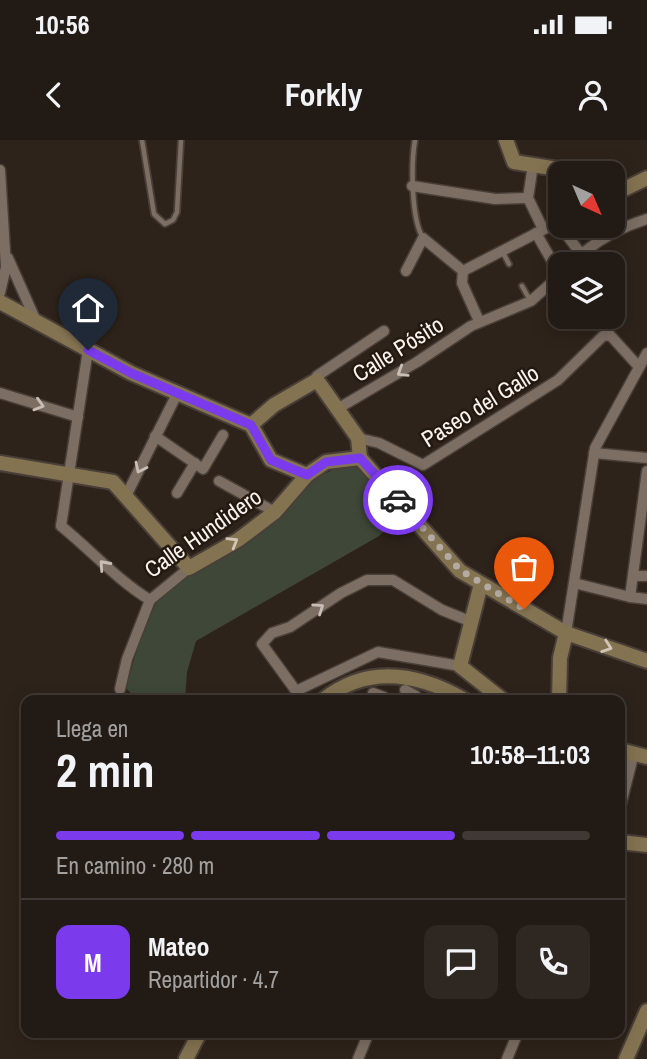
<!DOCTYPE html>
<html lang="es">
<meta charset="utf-8">
<style>
:root{--surface:#221a14;--page:#2e2722;--text:#f1f3f6;--muted:#a2a1a0;--line:#3f3834;--accent:#7c3aed}
body{margin:0;font-family:"Archivo Narrow",sans-serif;background:var(--page);color:var(--text);height:100vh;display:flex;flex-direction:column;font-size:26px;white-space:nowrap}
*{box-sizing:border-box;margin:0}
p{font-size:23px;color:var(--muted)}
.icon{flex:none;width:38px;height:38px;fill:none;stroke:currentColor;stroke-width:2;stroke-linecap:round;stroke-linejoin:round}
.map{position:relative;flex:1;overflow:hidden}
.side{position:absolute;left:21px;top:555px;width:604px;height:343px;display:flex;flex-direction:column;background:var(--surface);border-radius:14px;box-shadow:0 4px 18px #0003,0 0 0 2px var(--line)}
.side>*{flex:none}
.needle{width:46px;rotate:136deg}
.controls{position:absolute;left:548px;top:21px;display:grid;gap:14px}
.controls a{display:grid;place-items:center;width:77px;height:77px;border-radius:14px;background:var(--surface);box-shadow:0 4px 18px #0003,0 0 0 2px var(--line);font-size:35px}
.pin{position:absolute;display:grid;place-items:center;width:60px;height:60px;color:#fff;margin:-72px -30px;border-radius:50% 50% 50% 0;rotate:-45deg;box-shadow:0 0 7px #0007}
.pin .icon{rotate:45deg}
.courier{position:absolute;display:grid;place-items:center;width:70px;height:70px;margin:-35px;border:5px solid #7c3aed;border-radius:50%;background:#fff;color:#222;box-shadow:0 2px 9px #0007}
.headline em{font-style:normal;font-weight:700}
.headline div{display:flex;flex-direction:column-reverse}
.headline{display:flex;align-items:center;justify-content:space-between;height:119px;padding:0 35px}
h1{font-size:46px;font-weight:700;line-height:52px}
.bar{display:grid;grid-template-columns:repeat(4,1fr);gap:10px 7px;align-content:center;height:84px;padding:0 35px}
.bar i{height:9px;border-radius:5px;background:var(--line)}
.bar .selected{background:var(--accent)}
.bar p{grid-column:span 4}
.line{display:flex;align-items:center;gap:18px;padding:0 35px;border-top:2px solid var(--line)}
.line div{flex:1}
.round{display:grid;place-items:center;flex:none;width:74px;height:74px;border-radius:14px;background:var(--page)}
.status{display:flex;justify-content:space-between;align-items:center;height:49px;padding:0 35px;background:var(--surface);direction:ltr}
.status svg{height:19px;fill:currentColor}
header{display:flex;justify-content:space-between;align-items:center;height:91px;padding:0 35px;background:var(--surface);font-size:32px;font-weight:700}
.map>svg:first-child{display:block}
.green{fill:#3f4838}
.lines{fill:none;stroke-linecap:round;stroke-linejoin:round}
.lane-casing{stroke:#483f38;stroke-width:8}
.street-casing{stroke:#483f38;stroke-width:13}
.secondary-casing{stroke:#483f38;stroke-width:18}
.lane{stroke:#7c6e63;stroke-width:4.5}
.street{stroke:#7c6e63;stroke-width:10}
.secondary{stroke:#847351;stroke-width:14}
.oneway{stroke:#c8beb6}
.oneway2{stroke:#d1c6b6}
.done{stroke:#b3aaa3;stroke-width:7;stroke-dasharray:0 12.6}
.route{stroke:#7c3aed;stroke-width:9}
.labels{text-anchor:middle;stroke-width:5;stroke-linejoin:round;paint-order:stroke}
.street-label{font-size:23px;fill:#fbf3ed;stroke:#241910}
</style>
<div class="status"><b>10:56</b><svg viewBox="0 0 49 12"><path d="M0 12V9h3v3zM5 12V6h3v6zM10 12V3h3v9zM15 12V0h3v12zM26 1h20v11H26zM47 4h2v5h-2z"/></svg></div>
<header><svg class="icon" aria-label="back" viewBox="0 0 24 24"><path d="M15 5l-7 7 7 7"/></svg>Forkly<svg class="icon" aria-label="person" viewBox="0 0 24 24"><circle cx="12" cy="8" r="4"/><path d="M4 21q1-7 8-7t8 7"/></svg></header>
<div class="map">
<svg width="647" height="919" viewBox="0 0 647 919">
<rect width="100%" height="100%" fill="#2e231a"/>
<!-- green -->
<polygon class="green" points="356,325 402,375 379,396 196,501 187,532 185,560 137,560 126,548 137,509 157,460 177,443 262,390 307,342 337,328"/>
<g class="lines">
<!-- lane casing -->
<g class="lane-casing">
<g id="lane">
<polyline points="142,0 154,74 165,84 173,80 177,72 181,0"/>
<path d="M415 0C411 23 411 79 423 98"/>
<polyline points="502,111 509,124"/>
<polyline points="522,146 530,160"/>
</g>
</g>
<!-- street casing -->
<g class="street-casing">
<g id="street">
<polyline points="533,25 528,58 543,89"/>
<polyline points="0,30 6,127 0,153"/>
<polyline points="412,46 495,59 528,58"/>
<polyline points="560,86 581,114"/>
<polyline points="8,118 36,181"/>
<path d="M571 124C592 103 618 88 647 79"/>
<polyline points="406,131 423,98 463,131"/>
<polyline points="463,131 560,81"/>
<polyline points="463,131 462,143 479,181"/>
<path d="M88 210 61 386C92 411 116 439 150 460"/>
<polyline points="317,240 317,236 384,191"/>
<polyline points="0,253 78,277"/>
<polyline points="337,269 417,222 471,186 531,161 560,135 536,93"/>
<polyline points="155,296 203,329 223,295"/>
<polyline points="358,298 379,303 423,325 558,240 603,196 610,195 639,227"/>
<polyline points="594,313 647,318"/>
<polyline points="647,331 630,457 647,459"/>
<polyline points="219,341 275,372"/>
<polyline points="177,353 195,323"/>
<polyline points="125,358 177,254"/>
<polyline points="634,436 647,436"/>
<polyline points="574,443 630,457"/>
<polyline points="566,493 595,308 647,213"/>
<polyline points="460,526 378,512 296,551 262,504 272,493 290,487 341,453 367,440 393,440 442,470 472,482"/>
<polyline points="120,549 127,519 150,460 189,428"/>
<polyline points="405,550 416,556 414,560"/>
<polyline points="373,553 384,557 383,560"/>
<polyline points="620,668 634,613"/>
<polyline points="358,919 369,892"/>
<polyline points="507,919 518,892"/>
</g>
</g>
<!-- secondary casing -->
<g class="secondary-casing">
<g id="secondary">
<polyline points="506,0 514,22 583,33"/>
<polyline points="612,55 647,38"/>
<polyline points="0,162 131,233 251,285 271,320 307,335"/>
<polyline points="251,285 274,265 317,240 358,298 360,318"/>
<polyline points="360,318 460,431 566,493 647,521"/>
<polyline points="0,323 113,342 189,428 238,400 275,372 307,335 326,322 360,318"/>
<polyline points="481,444 460,526 503,560"/>
<path d="M323 560C368 524 418 533 465 560"/>
<polyline points="559,560 560,518 566,493"/>
<polyline points="620,610 647,617"/>
<polyline points="620,702 647,705"/>
<polyline points="186,919 200,892"/>
<polyline points="626,919 647,871"/>
</g>
</g>
<!-- lane -->
<use href="#lane" class="lane"/>
<!-- street -->
<use href="#street" class="street"/>
<!-- secondary -->
<use href="#secondary" class="secondary"/>
</g>
<!-- one-way arrows -->
<defs><path id="oneway-chevron" d="M-2-3.5L2.5 0L-2 3.5" fill="none" stroke-width="1.6" stroke-linecap="round" stroke-linejoin="round" transform="scale(1.75)"/></defs>
<g class="oneway">
<use href="#oneway-chevron" transform="translate(402 232) rotate(148)"/>
<use href="#oneway-chevron" transform="translate(39 265) rotate(17)"/>
<use href="#oneway-chevron" transform="translate(140 328) rotate(116)"/>
<use href="#oneway-chevron" transform="translate(104 425) rotate(-132)"/>
<use href="#oneway-chevron" transform="translate(319 468) rotate(-34)"/>
</g>
<g class="oneway2">
<use href="#oneway-chevron" transform="translate(233 402) rotate(-31)"/>
<use href="#oneway-chevron" transform="translate(607 507) rotate(19)"/>
</g>
<g class="lines">
<!-- done -->
<polyline class="done" points="398,360 460,430 524,469"/>
<!-- route -->
<polyline class="route" points="88,210 131,233 251,285 271,320 307,335 326,322 360,318 398,360"/>
</g>
<g class="labels">
<!-- street labels -->
<g class="street-label">
<text transform="translate(398 209) rotate(-32)" y="8">Calle Pósito</text>
<text transform="translate(480 266) rotate(-32)" y="8">Paseo del Gallo</text>
<text transform="translate(203 393) rotate(-35)" y="8">Calle Hundidero</text>
</g>
</g>
</svg>
<div class="controls">
<a><svg class="needle" viewBox="-14 -14 28 28"><path d="M0-13l5 13h-10z" fill="#e53935"/><path d="M0 13l5-13h-10z" fill="#a2a1a0"/></svg></a>
<a><svg class="icon" aria-label="layers" viewBox="0 0 24 24"><path d="M12 4l9 5-9 5-9-5zM3 14l9 5 9-5"/></svg></a>
</div>
<div class="pin" style="left:524px;top:469px;background:#ea580c"><svg class="icon" aria-label="bag" viewBox="0 0 24 24"><path d="M5 8h14l-1 12H6zM9 8a3 3 0 0 1 6 0"/></svg></div>
<div class="pin" style="left:88px;top:210px;background:#1f2937"><svg class="icon" aria-label="home" viewBox="0 0 24 24"><path d="M3 11l9-7 9 7M6 9v11h12V9"/></svg></div>
<div class="courier" style="left:398px;top:360px"><svg class="icon" aria-label="car" viewBox="0 0 24 24"><path d="M5 17H2v-5l4-1 3-4h7l3 4 3 1v5h-3M9 17h6M6 11h13"/><circle cx="7" cy="17" r="2"/><circle cx="17" cy="17" r="2"/></svg></div>
<section class="side">
<div class="headline"><div><h1>2 min</h1><p>Llega en</p></div><em>10:58–11:03</em></div>
<div class="bar"><i class="selected"></i><i class="selected"></i><i class="selected"></i><i></i><p>En camino · 280 m</p></div>
<div class="line" style="height:126px"><b class="round" style="background:var(--accent);color:#fff">M</b><div><b>Mateo</b><p>Repartidor · 4.7</p></div><a class="round"><svg class="icon" aria-label="chat" viewBox="0 0 24 24"><path d="M4 5h16v11H9l-5 4z"/></svg></a><a class="round"><svg class="icon" aria-label="phone" viewBox="0 0 24 24"><path d="M5 4h4l2 5-3 2q2 4 5 5l2-3 5 2v4C11 20 4 13 5 4z"/></svg></a></div>
</section>
</div>
